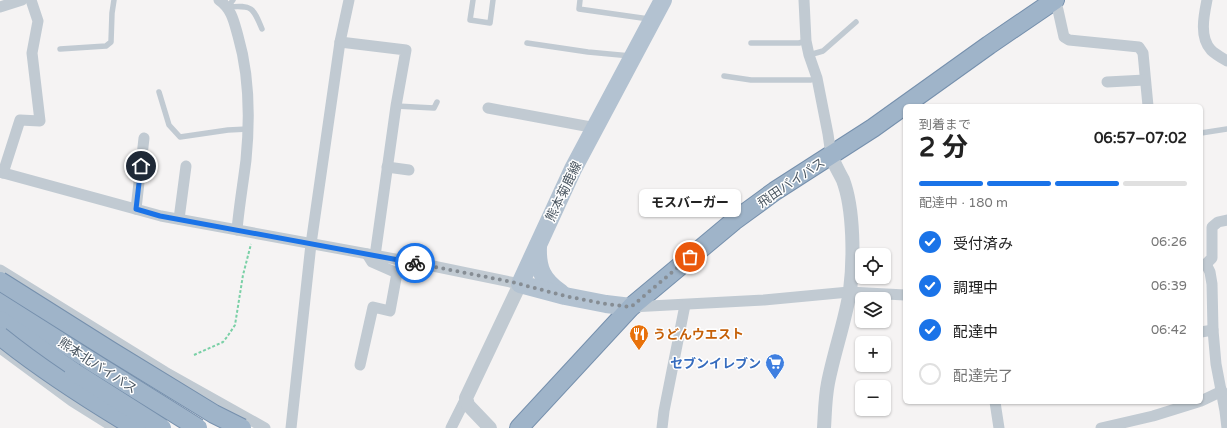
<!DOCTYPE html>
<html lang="ja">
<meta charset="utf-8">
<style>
:root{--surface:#fff;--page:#f2f2f2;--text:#222;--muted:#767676;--line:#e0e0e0;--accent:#1a73e8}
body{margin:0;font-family:"Varela Round","Noto Sans JP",sans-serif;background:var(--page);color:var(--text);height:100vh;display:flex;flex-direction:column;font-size:15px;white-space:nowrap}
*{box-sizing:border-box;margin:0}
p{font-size:13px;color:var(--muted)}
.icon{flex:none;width:22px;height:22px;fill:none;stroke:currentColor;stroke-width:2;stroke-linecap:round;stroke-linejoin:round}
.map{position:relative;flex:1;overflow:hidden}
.side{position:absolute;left:903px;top:104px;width:300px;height:300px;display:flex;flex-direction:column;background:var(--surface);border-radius:6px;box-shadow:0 1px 3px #0004}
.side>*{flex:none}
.fabs{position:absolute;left:855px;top:248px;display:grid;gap:8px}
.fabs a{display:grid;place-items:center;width:36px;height:36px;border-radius:6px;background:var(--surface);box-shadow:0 1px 3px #0004;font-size:20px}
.pin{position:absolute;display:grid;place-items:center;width:34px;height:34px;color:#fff;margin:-17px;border:2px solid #fff;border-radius:50%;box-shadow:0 1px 4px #0007}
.courier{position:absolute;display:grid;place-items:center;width:40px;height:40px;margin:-20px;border:3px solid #1a73e8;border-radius:50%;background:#fff;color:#222;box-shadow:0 1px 5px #0007}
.bubble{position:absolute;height:28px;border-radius:6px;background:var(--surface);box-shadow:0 1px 3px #0004;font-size:13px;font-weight:700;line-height:28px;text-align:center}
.head em{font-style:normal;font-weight:700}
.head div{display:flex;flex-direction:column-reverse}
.head{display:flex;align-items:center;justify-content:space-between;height:68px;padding:0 16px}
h1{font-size:26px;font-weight:700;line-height:30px}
.bar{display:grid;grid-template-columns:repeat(4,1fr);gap:6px 4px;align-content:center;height:48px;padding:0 16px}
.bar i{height:5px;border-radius:3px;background:var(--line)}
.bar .on{background:var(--accent)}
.bar p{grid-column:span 4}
ol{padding:0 16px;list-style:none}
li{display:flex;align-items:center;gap:12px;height:44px}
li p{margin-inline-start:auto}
li .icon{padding:4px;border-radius:50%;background:var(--accent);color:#fff;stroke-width:4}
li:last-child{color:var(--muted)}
li i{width:22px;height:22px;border:2px solid var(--line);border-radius:50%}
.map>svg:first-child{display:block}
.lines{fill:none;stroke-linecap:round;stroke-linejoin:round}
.trunk-casing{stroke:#7690ad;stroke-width:20}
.path{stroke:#7ad0a6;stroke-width:2;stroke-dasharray:3 2;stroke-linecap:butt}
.service{stroke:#c1cad2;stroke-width:5.5}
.minor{stroke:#c1cad2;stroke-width:11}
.tertiary{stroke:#c1cad2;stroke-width:14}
.primary{stroke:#b3c2d1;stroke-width:18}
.trunk{stroke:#9fb4c9;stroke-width:18}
.trunk-bridge-casing{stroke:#7690ad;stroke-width:20;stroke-linecap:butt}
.trunk-bridge{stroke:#9fb4c9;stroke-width:18}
.done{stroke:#868d94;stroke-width:4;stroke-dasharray:0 7.2}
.route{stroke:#1a73e8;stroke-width:5}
.labels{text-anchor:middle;stroke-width:3;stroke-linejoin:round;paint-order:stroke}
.street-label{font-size:13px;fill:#4a5661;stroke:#fff}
.food-label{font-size:13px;font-weight:bold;fill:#c56008;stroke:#fff;text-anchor:start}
.shop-label{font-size:13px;font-weight:bold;fill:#366cbe;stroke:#fff;text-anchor:end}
</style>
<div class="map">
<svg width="1227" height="428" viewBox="0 0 1227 428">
<rect width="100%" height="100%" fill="#f5f3f3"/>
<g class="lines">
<!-- trunk casing -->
<g class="trunk-casing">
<g id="trunk">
<polyline points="0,301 86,358"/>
<polyline points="0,320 74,372"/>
<polyline points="519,428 631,307 734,221 775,191 873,128 989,45 1055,0"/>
</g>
</g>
<!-- path -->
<polyline class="path" points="194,355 223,342 227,337 235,325 243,275 251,244"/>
<!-- service -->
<g class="service">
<path d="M233 0 228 7C252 5 253 7 262 29"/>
<polyline points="473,0 470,20 490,23 493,0"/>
<polyline points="580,0 579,9 649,19"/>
<polyline points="527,43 588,52 631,56"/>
<polyline points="751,43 799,43 806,41"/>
<polyline points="60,49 106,46 111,42 112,13 114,0"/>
<polyline points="809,55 823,51 856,22"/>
<polyline points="724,76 751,80 811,80 817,78"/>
<polyline points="159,92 169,125 180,137 228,130 248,129"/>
<polyline points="396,106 434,108 437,102"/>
<polyline points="1201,133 1227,129"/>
</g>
<!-- minor -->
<g class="minor">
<path d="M219 0C232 9 234 22 238 36 250 77 250 119 246 160 243 184 239 207 237 230"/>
<polyline points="804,0 806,41 809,55 817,78 828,134 831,155"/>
<path d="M1207 0C1204 15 1199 37 1211 50 1215 54 1222 58 1227 61"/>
<polyline points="1055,1 1058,10 1064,37 1069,40 1139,47 1143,53 1148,106"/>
<polyline points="0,7 22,0"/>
<polyline points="340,42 406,50 396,106 375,256"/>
<polyline points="1107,82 1145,80"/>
<polyline points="488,108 596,128"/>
<polyline points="387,167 409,170"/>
<polyline points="0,172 161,216 428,265 520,284"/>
<polyline points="3,173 20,120 40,121 32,53 38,21 31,0"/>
<polyline points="136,209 144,138"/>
<polyline points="179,219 186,166"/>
<polyline points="367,254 372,262 397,273 420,272 428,265"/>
<polyline points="1206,264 1210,272 1212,284 1213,330 1216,364 1225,411 1227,428"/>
<polyline points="1206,264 1212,258 1212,227 1218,222 1227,220"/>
<polyline points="0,270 165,372 265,428"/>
<polyline points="631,307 764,300 849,292 905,295"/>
<polyline points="1201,332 1213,330"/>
<polyline points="0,348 72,401 115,428"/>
<polyline points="360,365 373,307 390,311 397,273"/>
<polyline points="1201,401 1222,391"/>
<polyline points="995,402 999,428"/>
<polyline points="291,428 311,244 340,42 349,0"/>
<polyline points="451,428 466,398"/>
<polyline points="662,428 664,411 685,305"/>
<polyline points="1101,428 1153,416 1198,402"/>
</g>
<!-- tertiary -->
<g class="tertiary">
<polyline points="490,428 468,405 466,398 520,284"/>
<path d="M824 428C825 413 825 398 828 383 834 352 845 322 850 291 854 260 854 209 843 180 839 172 834 164 831 155"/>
</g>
<!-- primary -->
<g class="primary">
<path d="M538 246C537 268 542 280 561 293"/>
<polyline points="631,307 606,304 565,296 520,284 573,169 663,0"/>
</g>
<!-- trunk -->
<use href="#trunk" class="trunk"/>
<!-- trunk-bridge casing -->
<g class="trunk-bridge-casing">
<g id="trunk-bridge">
<polyline points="0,281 111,351 214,414 242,428"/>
<path d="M0 336C42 370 89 400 136 428"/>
<polyline points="86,358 198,428"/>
<polyline points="74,372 162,428"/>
</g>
</g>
<!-- trunk-bridge -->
<use href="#trunk-bridge" class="trunk-bridge"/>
</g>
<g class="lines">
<!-- done -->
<polyline class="done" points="415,263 512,282 565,296 606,304 631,307 690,257"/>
<!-- route -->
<polyline class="route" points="141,166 136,209 160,216 415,263"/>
</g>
<!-- icons -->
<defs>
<g id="restaurant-pin" transform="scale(1)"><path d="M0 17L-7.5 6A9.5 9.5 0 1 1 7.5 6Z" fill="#e8710a" stroke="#fff"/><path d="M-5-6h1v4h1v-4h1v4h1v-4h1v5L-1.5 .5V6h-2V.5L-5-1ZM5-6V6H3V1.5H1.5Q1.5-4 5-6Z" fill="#fff"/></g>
<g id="supermarket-pin" transform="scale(1)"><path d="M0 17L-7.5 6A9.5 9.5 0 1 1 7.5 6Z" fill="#3f7fe0" stroke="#fff"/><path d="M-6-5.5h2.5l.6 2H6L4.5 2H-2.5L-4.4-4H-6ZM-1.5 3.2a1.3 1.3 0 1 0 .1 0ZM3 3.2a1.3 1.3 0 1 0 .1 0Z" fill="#fff"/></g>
</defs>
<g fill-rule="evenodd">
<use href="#restaurant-pin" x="639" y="334"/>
<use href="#supermarket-pin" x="775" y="363"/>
</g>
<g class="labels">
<!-- street labels -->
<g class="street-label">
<text transform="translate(791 182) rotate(-34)" y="5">飛田バイパス</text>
<text transform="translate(563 191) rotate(-64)" y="5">熊本菊鹿線</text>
<text transform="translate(98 365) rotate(33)" y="5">熊本北バイパス</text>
</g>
<!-- food labels -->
<g class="food-label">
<text x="653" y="339">うどんウエスト</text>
</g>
<!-- shop labels -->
<g class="shop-label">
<text x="761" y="368">セブンイレブン</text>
</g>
</g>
</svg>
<div class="fabs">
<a><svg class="icon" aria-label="locate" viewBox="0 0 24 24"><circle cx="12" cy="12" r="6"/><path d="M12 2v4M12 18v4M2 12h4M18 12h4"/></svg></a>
<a><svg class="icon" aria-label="layers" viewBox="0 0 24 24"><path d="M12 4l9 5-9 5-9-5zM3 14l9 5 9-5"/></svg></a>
<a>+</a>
<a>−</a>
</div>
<div class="pin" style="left:690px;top:257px;background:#ea580c"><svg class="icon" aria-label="bag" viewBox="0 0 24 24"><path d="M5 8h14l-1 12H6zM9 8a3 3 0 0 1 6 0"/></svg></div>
<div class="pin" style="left:141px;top:166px;background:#1f2937"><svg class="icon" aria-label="home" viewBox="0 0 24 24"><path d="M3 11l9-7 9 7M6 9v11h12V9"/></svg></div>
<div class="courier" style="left:415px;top:263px"><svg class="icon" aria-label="bike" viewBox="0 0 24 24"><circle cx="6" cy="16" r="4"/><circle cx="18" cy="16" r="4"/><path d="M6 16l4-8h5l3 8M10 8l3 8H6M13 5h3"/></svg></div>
<div class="bubble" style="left:639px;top:189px;width:102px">モスバーガー</div>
<section class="side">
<div class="head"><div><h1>2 分</h1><p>到着まで</p></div><em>06:57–07:02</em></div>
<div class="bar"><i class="on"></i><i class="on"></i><i class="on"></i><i></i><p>配達中 · 180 m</p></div>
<ol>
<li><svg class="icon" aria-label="check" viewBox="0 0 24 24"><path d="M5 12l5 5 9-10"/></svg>受付済み<p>06:26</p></li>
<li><svg class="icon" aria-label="check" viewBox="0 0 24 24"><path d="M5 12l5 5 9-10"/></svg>調理中<p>06:39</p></li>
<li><svg class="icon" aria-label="check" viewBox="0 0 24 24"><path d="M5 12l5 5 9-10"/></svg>配達中<p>06:42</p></li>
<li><i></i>配達完了</li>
</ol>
</section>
</div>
